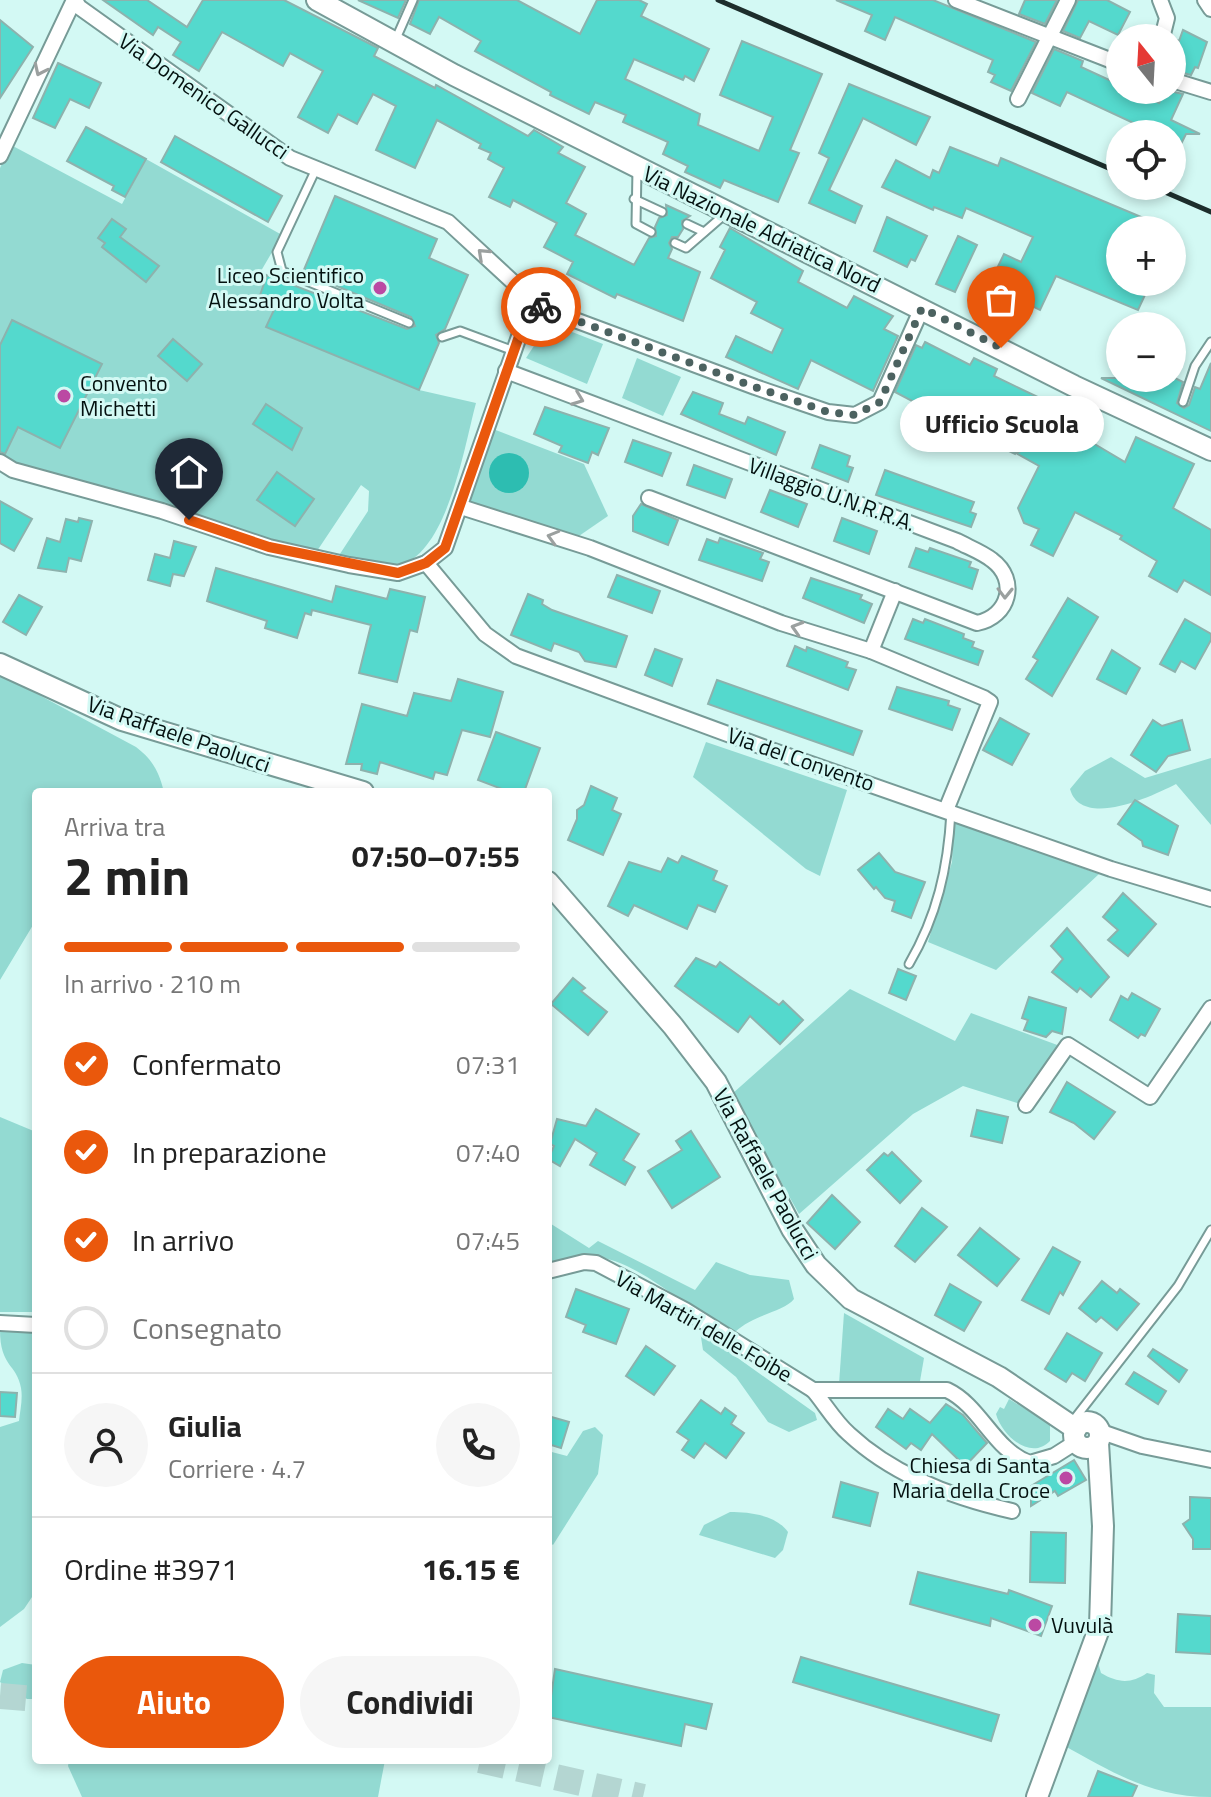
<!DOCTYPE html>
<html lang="it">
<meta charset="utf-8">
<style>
:root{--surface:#fff;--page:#f6f6f6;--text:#222;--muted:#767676;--line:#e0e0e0;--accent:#ea580c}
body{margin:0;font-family:"Titillium Web",sans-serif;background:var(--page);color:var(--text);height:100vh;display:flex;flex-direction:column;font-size:30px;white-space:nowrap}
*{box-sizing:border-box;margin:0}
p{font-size:26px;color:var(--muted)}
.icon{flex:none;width:44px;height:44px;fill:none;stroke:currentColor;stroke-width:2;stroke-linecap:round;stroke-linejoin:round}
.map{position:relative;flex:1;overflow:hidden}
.details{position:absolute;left:32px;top:788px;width:520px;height:976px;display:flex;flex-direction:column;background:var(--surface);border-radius:8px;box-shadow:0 4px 12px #0003}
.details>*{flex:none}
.needle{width:52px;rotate:342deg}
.fabs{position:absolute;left:1106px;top:24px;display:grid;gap:16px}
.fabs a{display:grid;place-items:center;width:80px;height:80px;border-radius:50%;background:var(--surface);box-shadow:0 4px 12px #0003;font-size:40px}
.pin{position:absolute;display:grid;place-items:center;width:68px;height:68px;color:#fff;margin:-82px -34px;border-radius:50% 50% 50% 0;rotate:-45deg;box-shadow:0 0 8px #0007}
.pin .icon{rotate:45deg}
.courier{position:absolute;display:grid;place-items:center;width:80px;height:80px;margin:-40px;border:6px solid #ea580c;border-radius:50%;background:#fff;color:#222;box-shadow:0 2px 10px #0007}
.bubble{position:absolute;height:56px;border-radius:28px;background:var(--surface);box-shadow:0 4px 12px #0003;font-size:26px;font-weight:700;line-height:56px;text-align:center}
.overview em{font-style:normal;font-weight:700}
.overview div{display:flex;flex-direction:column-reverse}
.overview{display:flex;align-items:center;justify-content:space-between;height:136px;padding:0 32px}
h1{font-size:52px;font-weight:700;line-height:60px}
.bar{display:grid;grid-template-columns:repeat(4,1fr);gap:12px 8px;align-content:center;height:96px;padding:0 32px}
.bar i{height:10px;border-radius:6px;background:var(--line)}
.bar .current{background:var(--accent)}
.bar p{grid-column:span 4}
.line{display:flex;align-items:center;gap:20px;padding:0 32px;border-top:2px solid var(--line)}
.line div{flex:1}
.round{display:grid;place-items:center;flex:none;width:84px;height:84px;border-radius:42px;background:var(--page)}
ol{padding:0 32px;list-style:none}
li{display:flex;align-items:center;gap:24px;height:88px}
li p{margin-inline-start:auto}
li .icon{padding:8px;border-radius:50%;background:var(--accent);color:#fff;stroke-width:4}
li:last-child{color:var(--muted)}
li i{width:44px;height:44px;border:4px solid var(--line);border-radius:50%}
.action{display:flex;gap:16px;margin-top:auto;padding:16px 32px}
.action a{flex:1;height:92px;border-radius:48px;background:var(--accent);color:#fff;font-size:32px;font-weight:700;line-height:92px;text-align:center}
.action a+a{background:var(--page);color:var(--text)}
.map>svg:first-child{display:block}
.green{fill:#93dad2}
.water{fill:#2dbdb1}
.building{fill:#54d9cd;stroke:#8db2ad;stroke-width:2}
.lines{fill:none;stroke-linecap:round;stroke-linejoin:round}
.highway-tunnel{stroke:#b4d6d2;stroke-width:26;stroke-dasharray:26 13;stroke-linecap:butt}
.lane-casing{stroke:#779b97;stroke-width:11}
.street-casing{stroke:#779b97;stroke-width:18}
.secondary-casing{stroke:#779b97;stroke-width:24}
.lane{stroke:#fff;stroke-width:7}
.street{stroke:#fff;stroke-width:14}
.secondary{stroke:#fff;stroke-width:20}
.rail{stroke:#1d2e2c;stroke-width:5}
.oneway{stroke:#9ba09f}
.done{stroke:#4c6260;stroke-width:8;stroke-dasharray:0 14.4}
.route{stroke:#ea580c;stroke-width:10}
.poi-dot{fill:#bb49a3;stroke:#d3f9f4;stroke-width:3}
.labels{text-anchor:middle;stroke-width:6;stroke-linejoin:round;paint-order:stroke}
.street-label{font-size:22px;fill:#041110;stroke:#d3f9f4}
.poi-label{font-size:22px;fill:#041110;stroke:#d3f9f4;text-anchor:end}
</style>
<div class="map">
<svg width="1211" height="1797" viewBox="0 0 1211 1797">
<rect width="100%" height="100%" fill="#d3f9f4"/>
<!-- green -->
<g class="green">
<path d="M11 145 122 204 146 159 282 235 261 271 267 275 258 301 274 309 266 327 419 390 476 403C464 447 448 553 398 566 377 571 356 564 336 560L368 511 369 491 361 485 315 554 97 491 3 458 18 427 101 365 12 320 0 345V168Z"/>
<polygon points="549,323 603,344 587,384 526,358"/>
<polygon points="637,358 681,377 663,416 622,398"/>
<polygon points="493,429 584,464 608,516 576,538 465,505"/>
<path d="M0 674 136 747C153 760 159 772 164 792H36V920L0 980Z"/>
<polygon points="706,742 847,790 820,876 806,869 693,777"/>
<path d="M1111 757 1145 778 1211 758V825L1176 784C1151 797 1081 829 1070 789L1085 771Z"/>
<polygon points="954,822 1099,874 996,970 928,942 952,862"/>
<polygon points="850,989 955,1041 971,1013 1060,1046 1020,1104 963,1086 913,1114 799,1214 732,1094"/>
<polygon points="0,1117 36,1132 36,1312 0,1312"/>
<path d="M548 1222 589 1248 598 1241 695 1290 716 1262 750 1275 789 1280 794 1299C784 1312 754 1314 735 1332H729C687 1310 640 1260 592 1256 578 1255 562 1260 548 1262Z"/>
<polygon points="844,1313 924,1358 920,1381 839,1384"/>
<path d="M0 1330 36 1331V1591L24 1609 0 1627V1427L19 1421C20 1411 23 1399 21 1388 17 1364 0 1367 0 1330Z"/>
<polygon points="700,1331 815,1413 817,1420 789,1432 768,1422 736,1377 703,1350"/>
<path d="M1009 1399 1050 1424V1441C1031 1461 1002 1436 996 1414L1000 1407 1004 1409Z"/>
<polygon points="595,1427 603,1435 598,1474 553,1545 548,1541 548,1451 567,1456 583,1431"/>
<path d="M730 1512C750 1512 776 1515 788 1532L783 1550 775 1558 699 1535 704 1525Z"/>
<path d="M1097 1659 1101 1673C1118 1683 1131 1684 1147 1673L1155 1675 1154 1693 1164 1707H1211V1797C1151 1797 1114 1773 1063 1745Z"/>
<polygon points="22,1663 36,1665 36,1699 27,1699 0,1682 3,1670"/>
<polygon points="69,1760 385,1760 378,1797 82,1797 68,1766"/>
</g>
<!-- water -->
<circle class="water" cx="509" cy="473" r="20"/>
<!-- building -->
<g class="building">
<polygon points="103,0 147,0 187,27 203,0 284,0 378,48 374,56 435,88 436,85 528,136 534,130 563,147 558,153 585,167 566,203 586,214 575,235 634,265 649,238 656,236 655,227 659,218 667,215 666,205 690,216 682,221 683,229 678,237 672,237 669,243 672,249 668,258 700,272 683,321 617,294 615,298 567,274 573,262 544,247 557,223 513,200 510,207 489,197 504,168 488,159 491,153 479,148 481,144 437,120 415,168 376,150 396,106 373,94 357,124 338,114 328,133 298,117 323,71 290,53 283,66 222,32 199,71 173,55 181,42 158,27 153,35"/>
<polygon points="358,0 406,0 398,18"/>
<polygon points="419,0 517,0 580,34 597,0 639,0 647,4 641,16 709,49 694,81 685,76 683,80 634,59 625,79 700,114 698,125 759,151 773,117 720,95 742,41 822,74 790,150 799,153 778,202 724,180 720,188 685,172 688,166 663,154 668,142 623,122 626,115 595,102 589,114 550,95 551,92 475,51 481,41 439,17 430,34 410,24"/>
<polygon points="836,0 933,0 1036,42 1011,91 991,82 995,75 988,72 993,60 895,17 885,40 865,31 872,15"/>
<polygon points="1025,0 1057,0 1045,24 1019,14"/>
<polygon points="1078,0 1107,0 1130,12 1118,35 1089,21 1080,38 1063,31"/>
<polygon points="0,20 33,47 0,98"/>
<polygon points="1183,30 1207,42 1198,68 1195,67 1191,75 1172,70 1172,39 1179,41"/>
<polygon points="1054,49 1083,61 1081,67 1120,85 1120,90 1131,90 1159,103 1165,90 1183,94 1171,120 1200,134 1186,134 1172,162 1172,134 1157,134 1067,92 1060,106 1032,93"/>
<polygon points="58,63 101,83 89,108 70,99 55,128 33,118"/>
<polygon points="849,84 930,117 916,145 863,118 829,190 862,206 855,223 809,203 829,158 819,153"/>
<polygon points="86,127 146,159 125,197 112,190 114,186 67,161"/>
<polygon points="175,136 282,196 268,222 161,162"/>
<polygon points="950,147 998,166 1001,158 1172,230 1120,230 1120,282 1151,282 1138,310 1056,276 1040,310 989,285 1004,254 1021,262 1033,237 966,208 962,218 934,207 933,210 882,187 896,160 930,178 933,170 939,173"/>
<polygon points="335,196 437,239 429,258 468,275 445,329 436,335 439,343 419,390 266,327 274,310 258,301 267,275 407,329 415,326 411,317 303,272"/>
<polygon points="887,217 927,236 915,261 911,259 907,267 874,251"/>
<polygon points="112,219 126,229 120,237 159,266 146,282 102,247 105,243 98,238"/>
<polygon points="730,228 803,271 798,282 847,308 854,296 893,316 884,329 898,336 873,391 811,360 798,389 726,357 736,336 772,353 783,329 751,313 757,302 711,278 725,250 720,247"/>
<polygon points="958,236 977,245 955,292 936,284"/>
<polygon points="12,320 102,364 60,448 18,427 5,454 0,452 0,345"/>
<polygon points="173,339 202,364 187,381 158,356"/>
<polygon points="925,342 970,365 974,358 997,369 994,376 1042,399 1015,454 973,434 978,424 933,402 929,410 895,392 916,345 922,348"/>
<polygon points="1211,363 1211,431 1101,378 1175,378 1183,382 1177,403 1184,408 1189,405 1195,387 1200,389"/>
<polygon points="693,392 723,403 719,414 745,424 748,417 785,432 776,455 681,414"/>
<polygon points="266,404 302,428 292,450 253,424"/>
<polygon points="545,407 609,428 598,455 592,452 588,463 559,452 562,446 534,434"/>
<polygon points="1071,430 1125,462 1136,437 1194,464 1173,508 1211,530 1211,595 1184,580 1177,592 1149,576 1157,561 1120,539 1122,536 1075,512 1053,556 1031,545 1039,529 1024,523 1018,508 1039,466 1016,453"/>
<polygon points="633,440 671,453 662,476 625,462"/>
<polygon points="820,445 850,456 847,466 853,468 848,482 812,468"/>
<polygon points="694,465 732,479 725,498 687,485"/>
<polygon points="885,470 974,502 970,512 976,514 971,527 876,495"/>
<polygon points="277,472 314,499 295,526 257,500"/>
<polygon points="770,490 807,504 798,527 761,512"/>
<polygon points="0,501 32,519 14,551 0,543"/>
<polygon points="641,504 678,520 668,545 633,531 633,516"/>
<polygon points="79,518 92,521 81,561 69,558 66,572 38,568 47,538 60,542 66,519 78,522"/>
<polygon points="842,518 877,531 869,554 834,541"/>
<polygon points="720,538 763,553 760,559 769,562 762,581 699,560 707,539 718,543"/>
<polygon points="174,541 196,547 184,576 173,574 170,586 148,580 155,554 170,558"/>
<polygon points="916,548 928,552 930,548 971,562 969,567 978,570 972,589 909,567"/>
<polygon points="216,568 332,602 336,586 387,599 390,589 425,597 417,632 410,630 397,682 359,673 371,625 312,610 311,615 305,613 297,638 265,628 267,621 207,601"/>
<polygon points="617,575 660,591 652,613 608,597"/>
<polygon points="811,578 862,595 860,599 872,604 864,623 803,598"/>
<polygon points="528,594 543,600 542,604 552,610 627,636 616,667 585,661 579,652 554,643 551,651 511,635"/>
<polygon points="19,595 42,607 26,635 3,622"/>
<polygon points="1068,598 1098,617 1052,696 1026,679 1038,660 1033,657"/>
<polygon points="913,619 923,623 925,619 964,634 963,638 974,642 972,647 983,651 978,665 905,639"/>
<polygon points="1185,619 1211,634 1211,640 1195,669 1181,661 1175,672 1160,664"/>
<polygon points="795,646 806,651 807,647 848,662 846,667 856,670 848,690 787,666"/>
<polygon points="655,649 682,659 672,686 645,675"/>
<polygon points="1112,650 1140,668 1126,694 1097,679"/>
<polygon points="458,679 503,692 490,737 462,730 447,775 435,772 433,779 380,762 377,774 361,770 362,764 346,764 362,704 407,716 414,693 451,701"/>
<polygon points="717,680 862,731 853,755 708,704"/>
<polygon points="897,687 949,701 948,705 960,709 952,730 889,709"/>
<polygon points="1000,718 1029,734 1012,765 983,750"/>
<polygon points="1153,720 1162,726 1182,720 1190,750 1168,756 1156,772 1131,755"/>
<polygon points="496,732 540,748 524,792 510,792 478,780"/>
<polygon points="591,786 617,798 612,810 621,814 603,855 568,840 577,819 577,810 584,805"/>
<polygon points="1135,800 1178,826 1168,855 1143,846 1142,841 1118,824"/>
<polygon points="879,853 895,872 925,882 911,918 892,911 895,901 885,898 876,887 874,889 858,870"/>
<polygon points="682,856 717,871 713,880 727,886 715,912 698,905 687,929 634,905 628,916 608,906 629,862 661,872 668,858 678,863"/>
<polygon points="1123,893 1156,924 1128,956 1108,940 1118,930 1103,917"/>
<polygon points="1067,928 1109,977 1091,997 1080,988 1077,992 1052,972 1063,959 1051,946"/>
<polygon points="696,958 716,967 720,962 779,1005 783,1001 803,1020 780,1044 750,1016 738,1032 675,986"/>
<polygon points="898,969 916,976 906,1000 889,993"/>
<polygon points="573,978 585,988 581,991 607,1012 588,1035 551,1004"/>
<polygon points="1132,993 1160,1009 1145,1036 1141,1034 1138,1038 1110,1020 1121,996 1128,1000"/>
<polygon points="1029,997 1066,1008 1062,1034 1052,1031 1046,1037 1024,1030 1028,1020 1022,1018"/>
<polygon points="1067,1082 1115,1112 1094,1139 1074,1123 1050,1112"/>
<polygon points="596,1109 639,1134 623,1160 635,1167 625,1185 590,1165 597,1153 575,1139 560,1166 548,1159 554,1146 550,1144 557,1119 586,1126"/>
<polygon points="977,1110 1008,1117 1002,1143 971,1136"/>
<polygon points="691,1131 720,1177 672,1208 648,1171 682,1150 676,1141"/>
<polygon points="892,1152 921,1181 900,1203 867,1170 884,1153 888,1156"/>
<polygon points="832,1195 860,1222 835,1249 807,1223"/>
<polygon points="922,1208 947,1227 915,1262 895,1246"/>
<polygon points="980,1228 1019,1259 997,1286 958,1255"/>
<polygon points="1053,1247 1080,1262 1063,1295 1060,1292 1049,1314 1022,1300"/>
<polygon points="1102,1281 1117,1293 1120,1289 1139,1304 1117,1330 1101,1317 1096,1322 1079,1308"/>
<polygon points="950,1284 981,1302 964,1331 935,1315"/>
<polygon points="576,1289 629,1309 616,1344 583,1332 586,1325 566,1317"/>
<polygon points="1067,1333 1102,1353 1085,1381 1072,1373 1066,1382 1045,1369"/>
<polygon points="646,1346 675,1366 654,1395 626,1376"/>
<polygon points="1153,1349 1187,1370 1179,1382 1148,1356"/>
<polygon points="1134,1372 1166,1391 1158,1404 1126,1384"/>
<polygon points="0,1392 17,1393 15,1417 0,1416"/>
<polygon points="701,1400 721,1414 725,1408 736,1416 731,1424 744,1433 726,1458 705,1443 694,1458 682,1450 689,1440 677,1432"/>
<polygon points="946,1404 963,1415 987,1443 965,1466 932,1434 921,1450 911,1443 906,1449 876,1427 888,1409 903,1419 910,1409 930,1423"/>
<polygon points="548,1416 569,1422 561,1448 548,1444"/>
<polygon points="1074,1460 1086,1480 1058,1496 1055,1491 1031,1506 1031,1486"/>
<polygon points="841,1482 878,1493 870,1526 833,1517"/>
<polygon points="1190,1497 1211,1498 1211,1549 1193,1549 1193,1539 1183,1524 1190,1519"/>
<polygon points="1031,1532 1066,1533 1065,1583 1030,1582"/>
<polygon points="918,1572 1008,1594 1009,1590 1052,1606 1041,1636 991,1618 990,1626 910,1604"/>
<polygon points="1178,1614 1211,1616 1211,1654 1176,1652"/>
<polygon points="801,1657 999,1715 991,1741 793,1682"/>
<polygon points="555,1669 712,1704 706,1729 685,1724 681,1746 548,1717"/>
<polygon points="1098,1771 1137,1786 1132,1797 1088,1797"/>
</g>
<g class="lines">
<!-- highway-tunnel -->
<g class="highway-tunnel">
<polyline points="0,1696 36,1699"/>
<polyline points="480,1760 643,1797"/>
</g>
<!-- lane casing -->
<g class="lane-casing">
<g id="lane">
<polyline points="395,41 413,0"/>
<polyline points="316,169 277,252 282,271 409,323"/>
<polyline points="637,169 636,224 651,232"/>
<polyline points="634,199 662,212"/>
<polyline points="687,224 704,232"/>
<polyline points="675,243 686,248 724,215"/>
<polyline points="442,337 460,331 514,351"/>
<polyline points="1183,402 1195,366 1211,342"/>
<path d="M909 964C937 916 948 868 951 812"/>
<polyline points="1072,1422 1178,1286 1211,1230"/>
</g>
</g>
<!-- street casing -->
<g class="street-casing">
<g id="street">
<polyline points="75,0 79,7 290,158 448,222 540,307 755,387 828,412 855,415 880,402 922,308"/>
<polyline points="956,0 1120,64"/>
<polyline points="1160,0 1167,18 1162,38"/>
<polyline points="1205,0 1211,9"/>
<polyline points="1172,80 1211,92"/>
<polyline points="1018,99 1068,0"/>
<polyline points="0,156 74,0"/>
<path d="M506 371 957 541C968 547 982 552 992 560 1019 580 1009 617 977 623L649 498"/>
<polyline points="0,462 13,470 162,511 269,547 349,565 398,573 426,563 445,548 523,325 540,307"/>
<polyline points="461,507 590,548 781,623 871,651 984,698 990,702 946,810"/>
<polyline points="426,563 485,634 516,656 771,750 1111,869 1211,899"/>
<polyline points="871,651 895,591"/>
<polyline points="1026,1105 1068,1045 1150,1097 1211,1008"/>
<path d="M548 1271 584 1262 596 1263 685 1310 813 1390H947C981 1406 994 1451 1030 1463L1054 1456 1076 1442"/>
<polyline points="0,1323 36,1325"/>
<path d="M813 1390C825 1404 835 1422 849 1434 893 1475 954 1498 1012 1511"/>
<polyline points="1099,1431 1142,1446 1211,1460"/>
</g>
</g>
<!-- secondary casing -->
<g class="secondary-casing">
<g id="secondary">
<polyline points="317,0 454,75 1074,386 1211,450"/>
<polyline points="0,664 122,720 363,792"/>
<polyline points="548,882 673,1026 716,1082 792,1229 816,1265 851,1299 999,1377 1076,1429"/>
<circle cx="1087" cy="1435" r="13"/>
<polyline points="1037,1797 1100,1626 1103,1526 1098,1443"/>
</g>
</g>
<!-- lane -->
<use href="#lane" class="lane"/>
<!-- street -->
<use href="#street" class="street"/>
<!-- secondary -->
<use href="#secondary" class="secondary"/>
<!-- rail -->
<g class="rail">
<polyline points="718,0 1120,173"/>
<polyline points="1151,186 1211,212"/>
</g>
</g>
<!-- one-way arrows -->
<defs><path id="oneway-chevron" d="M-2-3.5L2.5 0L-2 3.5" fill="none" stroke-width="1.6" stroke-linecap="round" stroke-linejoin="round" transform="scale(2)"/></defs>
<g class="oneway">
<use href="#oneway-chevron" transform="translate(40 70) rotate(115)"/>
<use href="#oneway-chevron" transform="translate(483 254) rotate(-137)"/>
<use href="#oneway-chevron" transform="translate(578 399) rotate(21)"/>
<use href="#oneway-chevron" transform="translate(553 537) rotate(-164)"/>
<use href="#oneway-chevron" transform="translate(1005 593) rotate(91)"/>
<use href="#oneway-chevron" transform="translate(797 628) rotate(-163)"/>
</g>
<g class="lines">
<!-- done -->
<polyline class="done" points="541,307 755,387 828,412 855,415 880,402 922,308 1001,348"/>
<!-- route -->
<polyline class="route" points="189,520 269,547 398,573 426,563 445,548 523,325 541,307"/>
</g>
<!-- markers -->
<g class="poi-dot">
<circle cx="380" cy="288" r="8"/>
<circle cx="64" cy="396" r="8"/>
<circle cx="1066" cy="1478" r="8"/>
<circle cx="1035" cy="1625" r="8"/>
</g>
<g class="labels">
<!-- street labels -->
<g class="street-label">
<text transform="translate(204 96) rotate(35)" y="8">Via Domenico Gallucci</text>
<text transform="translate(762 229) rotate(26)" y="8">Via Nazionale Adriatica Nord</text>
<text transform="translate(832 494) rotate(20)" y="8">Villaggio U.N.R.R.A.</text>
<text transform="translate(179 734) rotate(19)" y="8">Via Raffaele Paolucci</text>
<text transform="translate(801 759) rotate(19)" y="8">Via del Convento</text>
<text transform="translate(766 1174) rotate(61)" y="8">Via Raffaele Paolucci</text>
<text transform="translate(704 1326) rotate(30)" y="8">Via Martiri delle Foibe</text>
</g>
<!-- poi labels -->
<g class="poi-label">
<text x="364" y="283">Liceo Scientifico<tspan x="364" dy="25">Alessandro Volta</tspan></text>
<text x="80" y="391" text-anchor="start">Convento<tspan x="80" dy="25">Michetti</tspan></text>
<text x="1050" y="1473">Chiesa di Santa<tspan x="1050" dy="25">Maria della Croce</tspan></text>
<text x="1051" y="1633" text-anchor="start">Vuvulà</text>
</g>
</g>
</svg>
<div class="fabs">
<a><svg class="needle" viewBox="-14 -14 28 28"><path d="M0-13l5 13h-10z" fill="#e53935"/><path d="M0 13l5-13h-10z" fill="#767676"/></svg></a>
<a><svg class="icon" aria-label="locate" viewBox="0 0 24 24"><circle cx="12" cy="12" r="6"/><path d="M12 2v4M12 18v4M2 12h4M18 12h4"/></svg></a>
<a>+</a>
<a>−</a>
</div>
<div class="pin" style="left:1001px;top:348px;background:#ea580c"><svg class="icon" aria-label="bag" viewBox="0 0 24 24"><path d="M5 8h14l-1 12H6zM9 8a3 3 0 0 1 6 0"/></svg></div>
<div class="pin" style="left:189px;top:520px;background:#1f2937"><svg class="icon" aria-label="home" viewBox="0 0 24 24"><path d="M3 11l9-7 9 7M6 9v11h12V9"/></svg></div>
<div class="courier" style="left:541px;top:307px"><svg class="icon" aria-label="bike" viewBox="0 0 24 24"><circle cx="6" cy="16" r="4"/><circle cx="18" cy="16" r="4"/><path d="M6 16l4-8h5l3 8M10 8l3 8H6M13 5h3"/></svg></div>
<div class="bubble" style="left:900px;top:396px;width:204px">Ufficio Scuola</div>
<section class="details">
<div class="overview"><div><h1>2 min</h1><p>Arriva tra</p></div><em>07:50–07:55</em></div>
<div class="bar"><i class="current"></i><i class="current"></i><i class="current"></i><i></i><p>In arrivo · 210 m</p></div>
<ol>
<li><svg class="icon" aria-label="check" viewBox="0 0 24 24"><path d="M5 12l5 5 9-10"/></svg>Confermato<p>07:31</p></li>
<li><svg class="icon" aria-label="check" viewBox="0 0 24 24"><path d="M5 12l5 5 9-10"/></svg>In preparazione<p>07:40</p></li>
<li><svg class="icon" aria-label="check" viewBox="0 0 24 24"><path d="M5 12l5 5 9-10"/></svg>In arrivo<p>07:45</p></li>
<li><i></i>Consegnato</li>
</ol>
<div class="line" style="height:144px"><a class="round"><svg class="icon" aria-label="person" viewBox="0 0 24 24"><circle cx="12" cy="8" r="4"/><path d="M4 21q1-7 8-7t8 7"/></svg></a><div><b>Giulia</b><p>Corriere · 4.7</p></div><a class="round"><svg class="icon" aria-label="phone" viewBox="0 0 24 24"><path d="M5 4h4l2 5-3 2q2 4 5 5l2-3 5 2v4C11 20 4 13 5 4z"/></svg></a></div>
<div class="line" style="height:104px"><div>Ordine #3971</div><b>16.15 €</b></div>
<div class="action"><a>Aiuto</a><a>Condividi</a></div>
</section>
</div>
